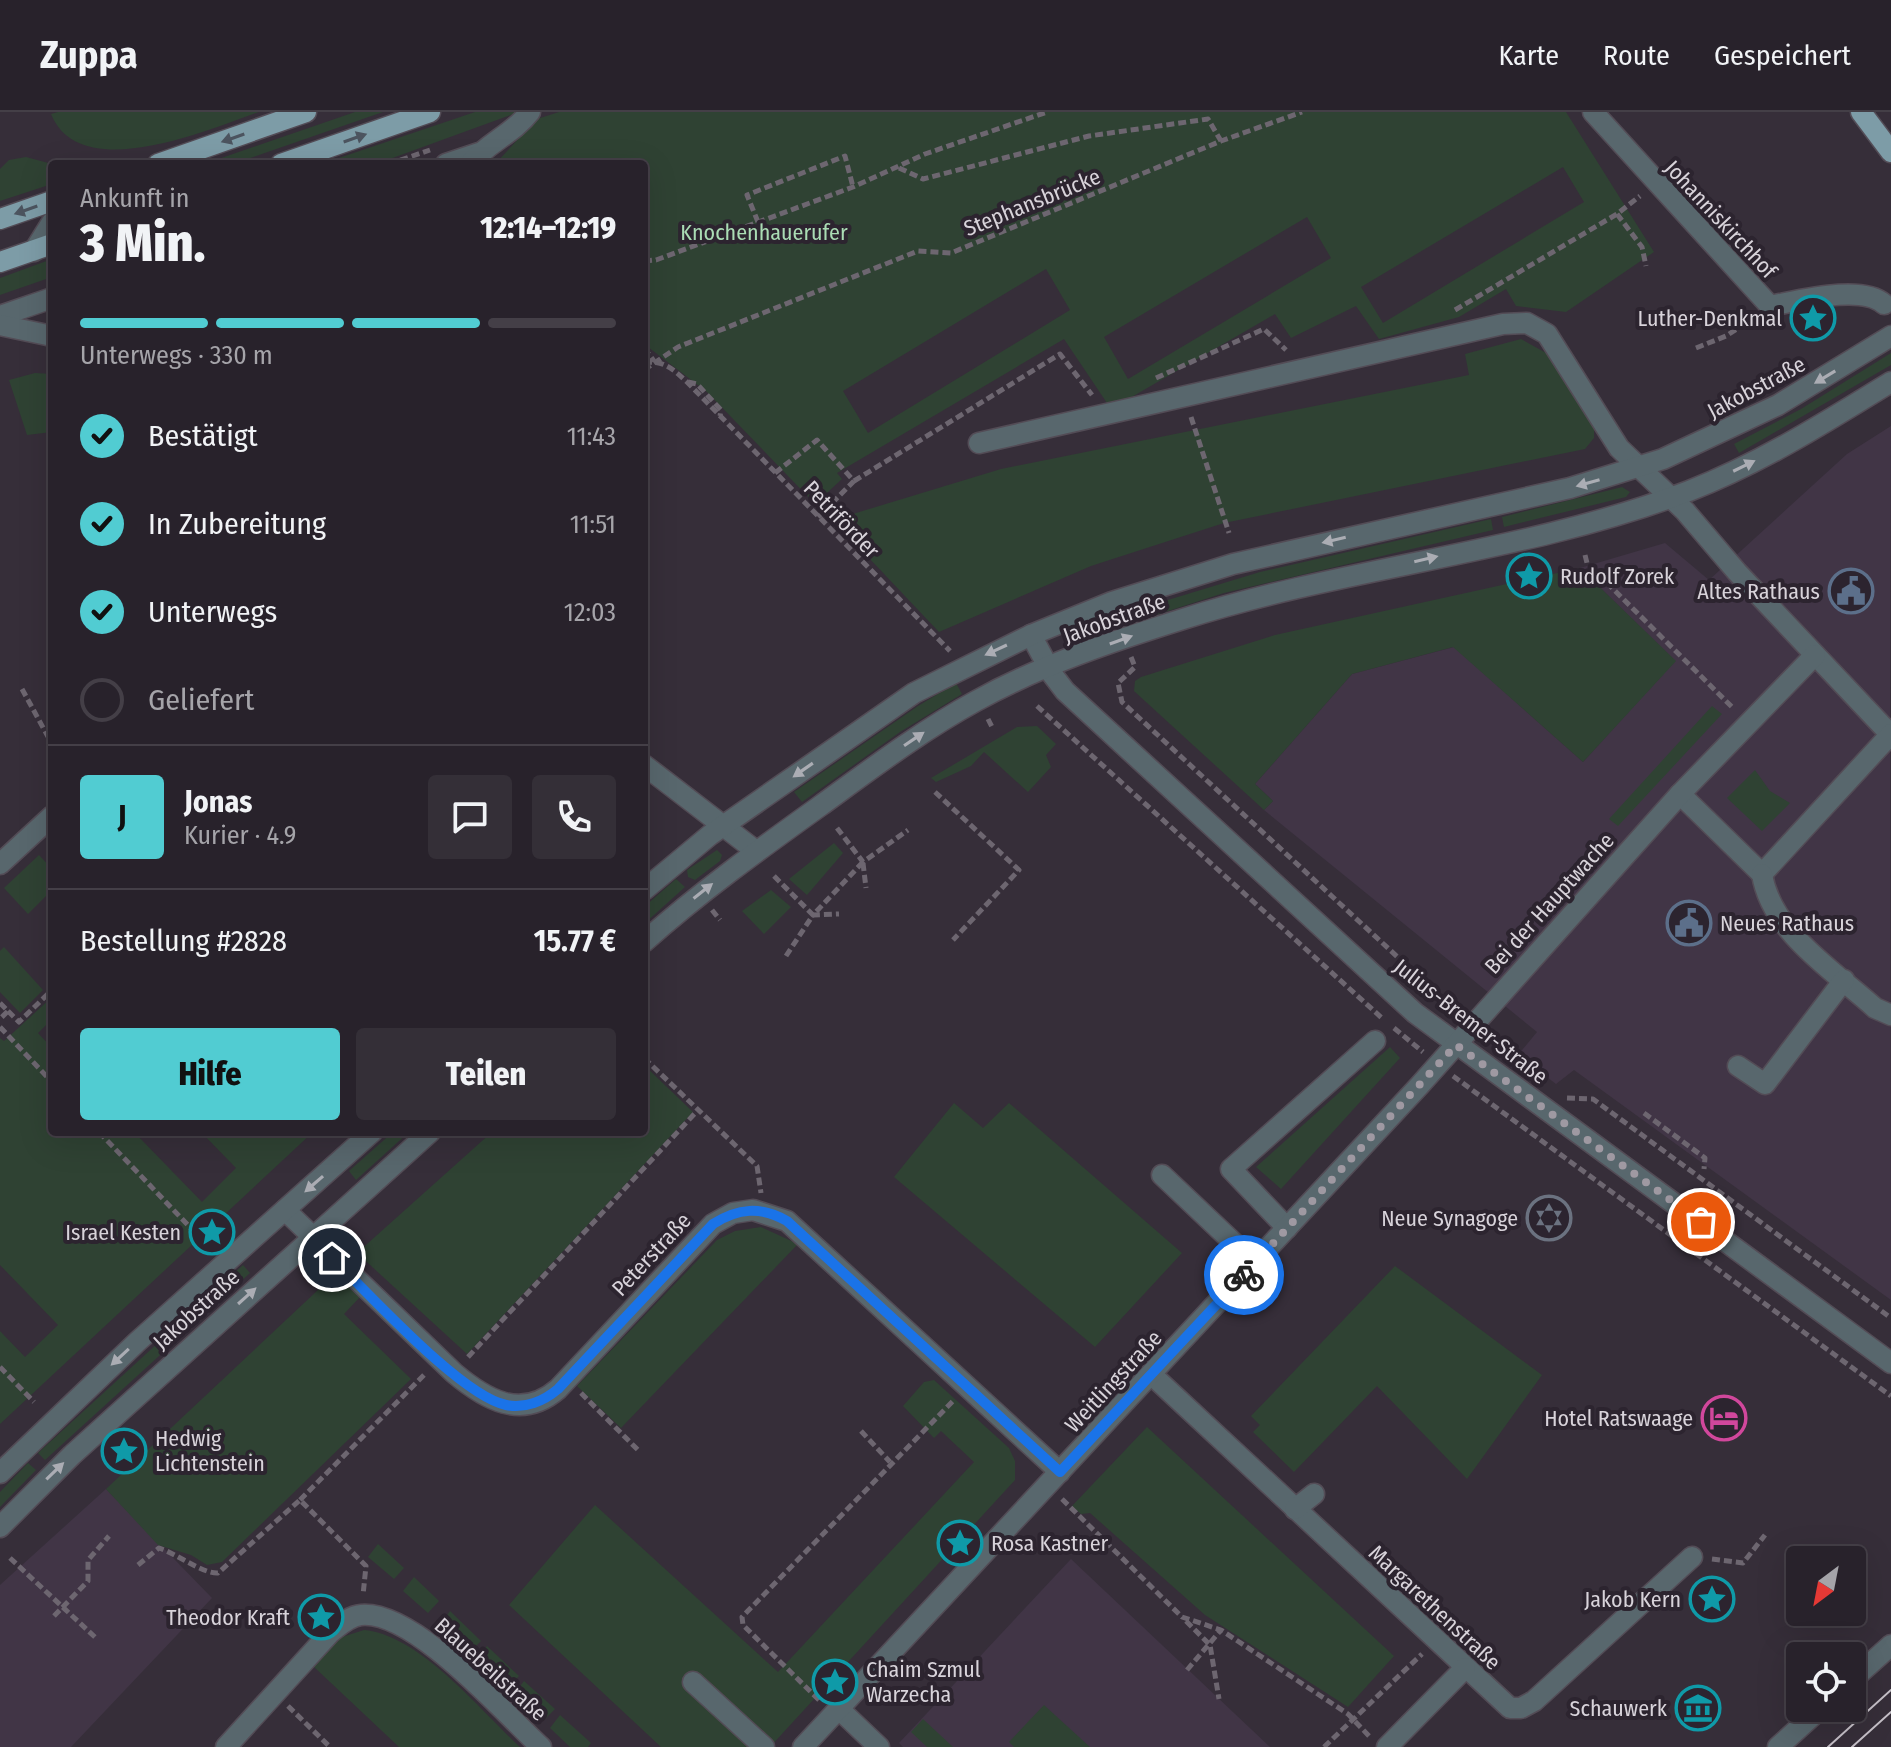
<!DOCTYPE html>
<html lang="de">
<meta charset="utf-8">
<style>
:root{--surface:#28222b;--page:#342f37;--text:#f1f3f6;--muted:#a5a4a9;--line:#443f47;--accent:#51ccd2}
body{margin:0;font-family:"Fira Sans Condensed",sans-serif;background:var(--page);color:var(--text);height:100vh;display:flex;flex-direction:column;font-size:30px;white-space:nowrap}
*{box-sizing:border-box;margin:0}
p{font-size:26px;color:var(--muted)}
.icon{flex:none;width:44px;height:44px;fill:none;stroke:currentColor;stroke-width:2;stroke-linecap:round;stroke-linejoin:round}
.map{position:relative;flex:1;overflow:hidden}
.sheet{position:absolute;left:48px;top:48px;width:600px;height:976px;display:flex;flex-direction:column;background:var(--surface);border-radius:8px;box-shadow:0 8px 32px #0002,0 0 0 2px var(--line)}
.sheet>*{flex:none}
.needle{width:52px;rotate:212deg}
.buttons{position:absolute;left:1786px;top:1434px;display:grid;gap:16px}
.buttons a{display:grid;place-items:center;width:80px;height:80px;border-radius:8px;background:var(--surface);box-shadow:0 8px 32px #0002,0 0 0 2px var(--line);font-size:40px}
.pin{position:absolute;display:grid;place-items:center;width:68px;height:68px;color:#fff;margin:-34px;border:4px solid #fff;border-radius:50%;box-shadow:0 2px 8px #0007}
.courier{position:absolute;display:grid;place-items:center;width:80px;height:80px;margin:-40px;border:6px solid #1a73e8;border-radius:50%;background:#fff;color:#222;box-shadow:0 2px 10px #0007}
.summary em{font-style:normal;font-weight:800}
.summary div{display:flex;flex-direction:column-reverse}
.summary{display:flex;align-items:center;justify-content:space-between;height:136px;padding:0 32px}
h1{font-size:52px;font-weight:800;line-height:60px}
.bar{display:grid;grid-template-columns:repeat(4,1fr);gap:12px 8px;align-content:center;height:96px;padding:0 32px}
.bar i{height:10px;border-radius:6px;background:var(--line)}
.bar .active{background:var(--accent)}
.bar p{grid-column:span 4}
.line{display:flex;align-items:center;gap:20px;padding:0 32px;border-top:2px solid var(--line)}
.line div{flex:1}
.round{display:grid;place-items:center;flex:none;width:84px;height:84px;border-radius:8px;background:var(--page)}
ol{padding:0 32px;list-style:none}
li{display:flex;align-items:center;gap:24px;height:88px}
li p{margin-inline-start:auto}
li .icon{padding:8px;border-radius:50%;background:var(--accent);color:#111;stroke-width:4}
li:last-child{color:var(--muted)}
li i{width:44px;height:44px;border:4px solid var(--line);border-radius:50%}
.action{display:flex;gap:16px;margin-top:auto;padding:16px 32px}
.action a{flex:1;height:92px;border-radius:8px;background:var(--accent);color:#111;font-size:32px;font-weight:800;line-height:92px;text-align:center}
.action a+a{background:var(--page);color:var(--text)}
header{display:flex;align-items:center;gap:48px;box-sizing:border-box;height:112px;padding:0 40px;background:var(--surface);border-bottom:2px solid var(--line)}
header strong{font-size:38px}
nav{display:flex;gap:44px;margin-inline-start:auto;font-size:28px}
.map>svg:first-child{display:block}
.built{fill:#413546}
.green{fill:#2f4233;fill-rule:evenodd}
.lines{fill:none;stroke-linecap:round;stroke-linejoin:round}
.minor-casing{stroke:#534c56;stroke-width:23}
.major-casing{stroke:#534c56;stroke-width:23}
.path{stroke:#6d6670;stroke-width:5;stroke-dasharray:8 4;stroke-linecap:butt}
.minor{stroke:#58676d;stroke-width:20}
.major{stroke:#7d9ca7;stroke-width:20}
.tram{stroke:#c6c0c8;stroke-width:2}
.oneway{fill:#4c545f}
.oneway2{fill:#abadb4}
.done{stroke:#9f99a2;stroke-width:8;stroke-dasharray:0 14.4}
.route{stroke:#1a73e8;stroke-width:10}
.labels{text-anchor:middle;stroke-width:8;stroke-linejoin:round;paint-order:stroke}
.street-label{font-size:22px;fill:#d8d3da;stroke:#2c242f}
.park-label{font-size:22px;fill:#aadcb4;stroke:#2c242f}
.poi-label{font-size:22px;fill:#d8d3da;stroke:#2c242f;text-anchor:end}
</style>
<header>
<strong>Zuppa</strong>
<nav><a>Karte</a><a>Route</a><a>Gespeichert</a></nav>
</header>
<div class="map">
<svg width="1891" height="1635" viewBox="0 0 1891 1635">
<rect width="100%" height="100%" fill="#362e39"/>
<!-- built -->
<g class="built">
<polygon points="1891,314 1890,578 1891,1188 1574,958 1556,972 1518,943 1537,920 1264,698 1273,689 1255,672 1352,562 1454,535 1583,650 1675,549 1580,456 1665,431 1709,468 1847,342"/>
<polygon points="106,1377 212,1486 71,1635 0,1635 0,1473"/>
<polygon points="1071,1447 1270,1635 903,1635 899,1631"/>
</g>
<!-- green -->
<g class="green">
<path d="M58 0H259C210 17 80 74 51 2Z"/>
<polygon points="355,0 383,0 233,52 204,52"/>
<polygon points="475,0 519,0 376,52 321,52"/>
<path d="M559 0H1566L1654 140 1566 200 1516 194 1506 177 1459 205 1379 227 1356 194 1291 226 1275 202 1111 297 1064 227 837 361 842 367 815 392 707 280 644 232V52H495L537 7ZM1563 55 1584 90 1383 211 1361 175ZM1307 105 1331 146 1128 267 1104 225ZM1046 157 1070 198 868 321 843 279Z"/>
<polygon points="26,45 52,52 52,72 0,89 0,57 9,48"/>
<polygon points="52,147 52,165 0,183 0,166"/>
<polygon points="1521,227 1548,242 1594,316 1594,326 1585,337 1224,411 1091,454 939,520 833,408 1001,357 1469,263 1465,242"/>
<polygon points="1891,241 1891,253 1739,341 1734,332 1801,297"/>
<polygon points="35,261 52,262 52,320 27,323 9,268"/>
<polygon points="1622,375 1630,380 1626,385 1504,415 1502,405"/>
<polygon points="1491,407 1493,418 1224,481 1131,511 1125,501 1260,460"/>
<polygon points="1580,456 1676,549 1583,650 1453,535 1352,562 1255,672 1273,689 1264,698 1134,579 1135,569 1141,565 1275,523"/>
<polygon points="1107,507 1109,519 1066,531 1081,517"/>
<polygon points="956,571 962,582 900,620 802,690 794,680 918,594"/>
<polygon points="1712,594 1722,602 1618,714 1609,707"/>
<polygon points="1037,614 1056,632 1046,643 1051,655 1028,680 984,640 971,654 936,670 931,666 1017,615"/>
<polygon points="1755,658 1770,679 1790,691 1762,719 1727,686"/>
<polygon points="834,731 843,741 807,783 789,767"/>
<polygon points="717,738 722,743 720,749 695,768 688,765 687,758"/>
<polygon points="39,743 52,757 52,778 28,802 4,776"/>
<polygon points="676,767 685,775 644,812 644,795"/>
<polygon points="771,778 791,795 764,822 742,799"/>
<polygon points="4,835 43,878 20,901 0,880 0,839"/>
<polygon points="52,885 52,907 38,921 52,936 52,1020 134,1020 202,1090 236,1056 201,1020 313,1020 0,1312 0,1219 25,1245 58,1213 0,1153 0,926 4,929"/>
<polygon points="1390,935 1400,946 1281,1077 1256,1055"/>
<polygon points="644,953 693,1000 467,1242 357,1141 492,1020 644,1020"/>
<polygon points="954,991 983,1016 1009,991 1182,1141 1095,1235 894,1065"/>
<polygon points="393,1020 409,1020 356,1068 349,1059"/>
<polygon points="761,1115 798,1132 621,1316 577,1274 717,1128 735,1119"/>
<polygon points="243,1153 250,1161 45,1348 38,1341"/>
<polygon points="1395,1154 1542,1263 1467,1367 1377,1274 1294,1360 1253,1320 1260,1313 1251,1304"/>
<polygon points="335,1162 360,1185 344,1202 411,1267 222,1450 207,1453 191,1443 158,1433 106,1377"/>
<polygon points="934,1268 1009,1336 1015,1349 1015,1368 770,1635 661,1635 509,1493 595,1393 778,1560 974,1350 941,1319 934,1326 903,1294 924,1270"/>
<polygon points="1147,1315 1394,1544 1348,1595 1205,1503 1090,1401 1081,1402 1072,1394"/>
<polygon points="28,1351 36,1358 0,1395 0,1380"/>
<polygon points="378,1432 404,1456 394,1467 368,1445"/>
<polygon points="414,1465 439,1489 428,1501 403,1479"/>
<polygon points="450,1499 481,1529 471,1539 440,1513"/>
<path d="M364 1518C420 1523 480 1598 520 1635H399L313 1554 342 1525Z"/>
<polygon points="487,1534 519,1564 508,1575 477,1547"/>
<polygon points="524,1569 555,1597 544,1608 514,1582"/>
<polygon points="1044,1593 1090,1635 1014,1635 1009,1630"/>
<polygon points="560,1603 591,1631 588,1635 570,1635 550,1616"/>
<polygon points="923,1607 953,1635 927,1635 911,1620"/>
</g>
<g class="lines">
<!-- minor casing -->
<g class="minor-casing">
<g id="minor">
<path d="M1593 0 1770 194C1798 189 1862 172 1884 192"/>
<polyline points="446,52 479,41"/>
<path d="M470 52C487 31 513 22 530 0"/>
<polyline points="34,139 52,110"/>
<polyline points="0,204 52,186"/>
<polyline points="0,213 52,224"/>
<polyline points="979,331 1503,212 1527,211 1547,222 1619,336 1685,399 1737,460 1891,623"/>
<polyline points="1031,523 1052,562 1065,579 1415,901 1891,1251"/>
<polyline points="644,653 756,739"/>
<polyline points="1680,682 1762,762 1891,622"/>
<polyline points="0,752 52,704"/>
<path d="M1762 762C1771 820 1833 858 1875 896L1891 903"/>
<polyline points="644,778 710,723 914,581 1031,523 1112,490 1233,452 1570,376 1663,347 1778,293 1891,224"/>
<path d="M644 830C700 780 760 737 820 694 871 657 921 619 976 589 1041 553 1113 529 1183 507 1349 454 1526 441 1689 379 1761 351 1826 310 1891 270"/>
<polyline points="1738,954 1765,972 1844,868"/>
<polyline points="1162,1063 1255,1151"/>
<path d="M285 1098 454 1261C485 1287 521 1309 558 1277L713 1112 733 1101 753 1098 787 1109 1060 1360"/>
<polyline points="1287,1116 1231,1057 1375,929"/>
<polyline points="1152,1263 1510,1596 1521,1596 1534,1589 1692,1445"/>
<polyline points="0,1361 137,1230 372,1020"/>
<polyline points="1295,1397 1314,1382"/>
<polyline points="0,1415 72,1343 430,1020"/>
<polyline points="1852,1568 1891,1533"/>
<polyline points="693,1570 764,1635"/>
<polyline points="839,1597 879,1635"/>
<path d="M226 1635 330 1521C339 1514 349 1504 361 1503 414 1498 502 1599 541 1635"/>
<polyline points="803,1635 1419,974 1680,682 1815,543"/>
<polyline points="1387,1635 1465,1556"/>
<polyline points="1778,1635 1821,1596"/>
</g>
</g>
<!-- major casing -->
<g class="major-casing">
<g id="major">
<polyline points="1861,0 1891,40"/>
<polyline points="158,52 306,0"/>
<polyline points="281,52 430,0"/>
<polyline points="0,107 52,89"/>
<polyline points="0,150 52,132"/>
</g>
</g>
<!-- path -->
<g class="path">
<polyline points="389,52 430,38"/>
<polyline points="899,56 923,67 1089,24 1208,7 1221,29"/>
<polyline points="1617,102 1642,135 1646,154"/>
<polyline points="758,110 747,83 845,44 853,75"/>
<polyline points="644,149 656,148 853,75 925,42 1047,0"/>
<polyline points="1455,198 1617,102 1640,84"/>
<polyline points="644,236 654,249"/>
<polyline points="1696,236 1726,224 1755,205"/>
<path d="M644 251C663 247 674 258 687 270L950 539"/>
<polyline points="644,258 678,235 918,139 951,141 1221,29 1302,0"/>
<polyline points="1156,266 1264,217 1286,238"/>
<polyline points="688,270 697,272 721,298 720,304"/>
<polyline points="1191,305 1229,421"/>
<polyline points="775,361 817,328 854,369 818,405"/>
<polyline points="854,369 1060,242 1092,283"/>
<polyline points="1585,443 1587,451 1734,597"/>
<polyline points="1131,545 1135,555 1118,571 1122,590 1457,900"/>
<polyline points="22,577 52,632"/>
<polyline points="1037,594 1383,907"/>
<polyline points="988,607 993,617"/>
<polyline points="935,680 1019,758 953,828"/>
<polyline points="837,716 863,750 908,718"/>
<polyline points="863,751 866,776"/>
<polyline points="774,764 813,803 863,750"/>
<polyline points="712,798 720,808"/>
<polyline points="786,844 813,803 839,802"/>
<polyline points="0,891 8,899 0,907"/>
<polyline points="8,899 19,910 52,878"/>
<polyline points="0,915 52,970"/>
<polyline points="1394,916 1423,940"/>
<polyline points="644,946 757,1054 761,1081"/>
<polyline points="1453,964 1891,1284"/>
<polyline points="1567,986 1593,987 1891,1206"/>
<polyline points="1644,1001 1705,1046 1704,1057"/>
<polyline points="99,1020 205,1131"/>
<polyline points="468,1245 699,997"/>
<polyline points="0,1255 34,1290"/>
<polyline points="581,1281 640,1340"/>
<polyline points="861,1319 890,1350"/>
<polyline points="1062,1387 1182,1505 1221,1518 1348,1602 1371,1626"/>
<polyline points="300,1388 426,1261"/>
<polyline points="10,1446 97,1527"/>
<polyline points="1712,1447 1743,1451 1765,1423"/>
<path d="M138 1453 159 1436C177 1442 203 1462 218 1461L300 1388 366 1454 363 1483"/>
<polyline points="54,1504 88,1469 88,1448 109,1424"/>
<polyline points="1186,1509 1210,1533 1219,1587"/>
<polyline points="1187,1558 1221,1518"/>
<polyline points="819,1588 743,1513 742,1505 954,1288"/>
<polyline points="288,1594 330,1635"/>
<polyline points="1324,1635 1422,1542"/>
</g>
<!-- minor -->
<use href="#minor" class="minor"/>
<!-- major -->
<use href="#major" class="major"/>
<!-- tram -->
<g class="tram">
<polyline points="1828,1635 1891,1578"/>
<polyline points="1852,1635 1891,1600"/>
</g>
</g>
<!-- one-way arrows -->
<defs><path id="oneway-solid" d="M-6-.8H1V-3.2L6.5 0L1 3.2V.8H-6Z" transform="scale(2)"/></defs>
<g class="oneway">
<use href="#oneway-solid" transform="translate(233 26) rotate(161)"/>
<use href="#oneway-solid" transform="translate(355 26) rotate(-19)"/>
<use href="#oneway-solid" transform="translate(26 98) rotate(161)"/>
</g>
<g class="oneway2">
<use href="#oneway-solid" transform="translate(1825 265) rotate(149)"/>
<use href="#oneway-solid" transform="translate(1744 354) rotate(-26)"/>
<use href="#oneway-solid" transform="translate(1588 371) rotate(164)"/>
<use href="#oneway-solid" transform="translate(1334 428) rotate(167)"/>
<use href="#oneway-solid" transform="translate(1426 447) rotate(-13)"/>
<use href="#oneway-solid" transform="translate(1121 528) rotate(-20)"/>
<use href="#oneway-solid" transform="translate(996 538) rotate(155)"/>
<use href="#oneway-solid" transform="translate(914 627) rotate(-34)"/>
<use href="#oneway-solid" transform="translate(803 658) rotate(145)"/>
<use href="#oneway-solid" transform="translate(703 779) rotate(-38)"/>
<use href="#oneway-solid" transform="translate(314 1072) rotate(139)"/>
<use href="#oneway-solid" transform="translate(247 1184) rotate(-42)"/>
<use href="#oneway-solid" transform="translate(120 1245) rotate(137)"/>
<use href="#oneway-solid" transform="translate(55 1359) rotate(-44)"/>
</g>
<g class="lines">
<!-- done -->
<polyline class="done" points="1244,1163 1456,933 1701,1110"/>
<!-- route -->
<path class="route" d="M332 1146C369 1181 460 1283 506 1293 525 1297 544 1289 558 1277L713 1112C738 1096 761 1094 787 1109L1060 1360 1244 1163"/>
</g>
<!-- icons -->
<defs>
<g id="sight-ring" transform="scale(2.3)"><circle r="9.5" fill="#2c242f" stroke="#0f9aa8" stroke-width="1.5"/><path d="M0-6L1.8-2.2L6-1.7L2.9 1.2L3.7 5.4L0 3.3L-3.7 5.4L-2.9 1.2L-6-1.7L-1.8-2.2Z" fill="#0f9aa8"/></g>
<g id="civic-ring" transform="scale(2.3)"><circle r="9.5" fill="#2c242f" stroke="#5c6f8a" stroke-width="1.5"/><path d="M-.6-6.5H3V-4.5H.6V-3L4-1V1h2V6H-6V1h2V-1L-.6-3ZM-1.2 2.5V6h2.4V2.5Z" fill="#5c6f8a"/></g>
<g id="synagogue-ring" transform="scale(2.3)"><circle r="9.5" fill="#2c242f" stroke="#6b7280" stroke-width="1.5"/><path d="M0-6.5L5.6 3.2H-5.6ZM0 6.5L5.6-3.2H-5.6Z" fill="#6b7280"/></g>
<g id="hotel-ring" transform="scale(2.3)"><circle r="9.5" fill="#2c242f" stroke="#d1479c" stroke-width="1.5"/><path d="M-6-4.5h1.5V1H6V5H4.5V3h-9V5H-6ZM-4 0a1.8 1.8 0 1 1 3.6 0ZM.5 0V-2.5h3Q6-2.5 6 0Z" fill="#d1479c"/></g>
<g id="museum-ring" transform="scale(2.3)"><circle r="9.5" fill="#2c242f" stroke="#0f9aa8" stroke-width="1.5"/><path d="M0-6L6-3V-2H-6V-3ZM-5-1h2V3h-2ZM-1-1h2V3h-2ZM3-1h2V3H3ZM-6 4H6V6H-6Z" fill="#0f9aa8"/></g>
</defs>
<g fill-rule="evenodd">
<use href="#sight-ring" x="1813" y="206"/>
<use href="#sight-ring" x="1529" y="464"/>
<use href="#civic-ring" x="1851" y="479"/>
<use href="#civic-ring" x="1689" y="811"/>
<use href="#synagogue-ring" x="1549" y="1106"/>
<use href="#sight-ring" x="212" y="1120"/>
<use href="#hotel-ring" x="1724" y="1306"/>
<use href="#sight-ring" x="124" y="1339"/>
<use href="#sight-ring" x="960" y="1431"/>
<use href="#sight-ring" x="1712" y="1487"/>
<use href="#sight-ring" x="321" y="1505"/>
<use href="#sight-ring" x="835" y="1570"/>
<use href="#museum-ring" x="1698" y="1596"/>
</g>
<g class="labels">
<!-- street labels -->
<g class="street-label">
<text transform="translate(1032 90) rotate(-22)" y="8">Stephansbrücke</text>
<text transform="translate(1721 107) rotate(47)" y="8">Johanniskirchhof</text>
<text transform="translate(1756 275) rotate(-28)" y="8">Jakobstraße</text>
<text transform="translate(842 407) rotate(46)" y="8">Petriförder</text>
<text transform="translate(1114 506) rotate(-20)" y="8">Jakobstraße</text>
<text transform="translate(1549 791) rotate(-48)" y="8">Bei der Hauptwache</text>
<text transform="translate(1471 909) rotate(38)" y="8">Julius-Bremer-Straße</text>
<text transform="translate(651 1142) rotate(-47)" y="8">Peterstraße</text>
<text transform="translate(196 1197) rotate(-42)" y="8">Jakobstraße</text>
<text transform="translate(1113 1269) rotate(-47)" y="8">Weitlingstraße</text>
<text transform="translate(1435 1495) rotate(43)" y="8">Margarethenstraße</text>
<text transform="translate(491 1557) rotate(42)" y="8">Blauebeilstraße</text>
</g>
<!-- park labels -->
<g class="park-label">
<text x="764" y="128">Knochenhauerufer</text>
</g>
<!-- poi labels -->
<g class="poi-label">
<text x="1782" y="214">Luther-Denkmal</text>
<text x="1560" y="472" text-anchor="start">Rudolf Zorek</text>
<text x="1820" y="487">Altes Rathaus</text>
<text x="1720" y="819" text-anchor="start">Neues Rathaus</text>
<text x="1518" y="1114">Neue Synagoge</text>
<text x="181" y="1128">Israel Kesten</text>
<text x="1693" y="1314">Hotel Ratswaage</text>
<text x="155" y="1334" text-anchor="start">Hedwig<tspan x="155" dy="25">Lichtenstein</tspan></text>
<text x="991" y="1439" text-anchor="start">Rosa Kastner</text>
<text x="1681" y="1495">Jakob Kern</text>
<text x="290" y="1513">Theodor Kraft</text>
<text x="866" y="1565" text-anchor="start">Chaim Szmul<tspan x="866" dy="25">Warzecha</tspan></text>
<text x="1667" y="1604">Schauwerk</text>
</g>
</g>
</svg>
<div class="buttons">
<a><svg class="needle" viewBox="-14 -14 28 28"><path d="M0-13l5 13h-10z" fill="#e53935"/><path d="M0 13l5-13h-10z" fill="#a5a4a9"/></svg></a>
<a><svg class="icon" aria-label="locate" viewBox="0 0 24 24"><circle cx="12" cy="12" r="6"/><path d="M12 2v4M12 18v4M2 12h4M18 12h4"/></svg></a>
</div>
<div class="pin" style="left:1701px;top:1110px;background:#ea580c"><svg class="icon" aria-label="bag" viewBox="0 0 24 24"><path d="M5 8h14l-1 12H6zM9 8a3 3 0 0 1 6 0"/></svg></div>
<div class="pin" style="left:332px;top:1146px;background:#1f2937"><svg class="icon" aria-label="home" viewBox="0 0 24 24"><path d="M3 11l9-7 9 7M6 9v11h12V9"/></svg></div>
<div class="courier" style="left:1244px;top:1163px"><svg class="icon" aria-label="bike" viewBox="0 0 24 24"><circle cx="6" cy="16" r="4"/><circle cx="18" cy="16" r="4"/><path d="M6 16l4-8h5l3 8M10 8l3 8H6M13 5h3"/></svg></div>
<section class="sheet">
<div class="summary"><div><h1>3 Min.</h1><p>Ankunft in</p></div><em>12:14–12:19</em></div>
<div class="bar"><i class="active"></i><i class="active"></i><i class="active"></i><i></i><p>Unterwegs · 330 m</p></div>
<ol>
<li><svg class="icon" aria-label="check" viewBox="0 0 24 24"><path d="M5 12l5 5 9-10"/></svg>Bestätigt<p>11:43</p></li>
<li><svg class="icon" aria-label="check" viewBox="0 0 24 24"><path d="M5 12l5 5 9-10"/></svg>In Zubereitung<p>11:51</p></li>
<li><svg class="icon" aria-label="check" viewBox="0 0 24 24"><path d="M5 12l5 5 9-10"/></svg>Unterwegs<p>12:03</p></li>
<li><i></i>Geliefert</li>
</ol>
<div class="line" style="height:144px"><b class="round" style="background:var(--accent);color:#111">J</b><div><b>Jonas</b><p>Kurier · 4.9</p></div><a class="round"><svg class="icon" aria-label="chat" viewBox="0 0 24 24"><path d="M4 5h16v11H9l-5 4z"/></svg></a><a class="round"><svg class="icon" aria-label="phone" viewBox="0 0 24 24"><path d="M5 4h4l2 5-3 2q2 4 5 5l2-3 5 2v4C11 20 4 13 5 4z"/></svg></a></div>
<div class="line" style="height:104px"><div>Bestellung #2828</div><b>15.77 €</b></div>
<div class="action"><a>Hilfe</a><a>Teilen</a></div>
</section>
</div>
